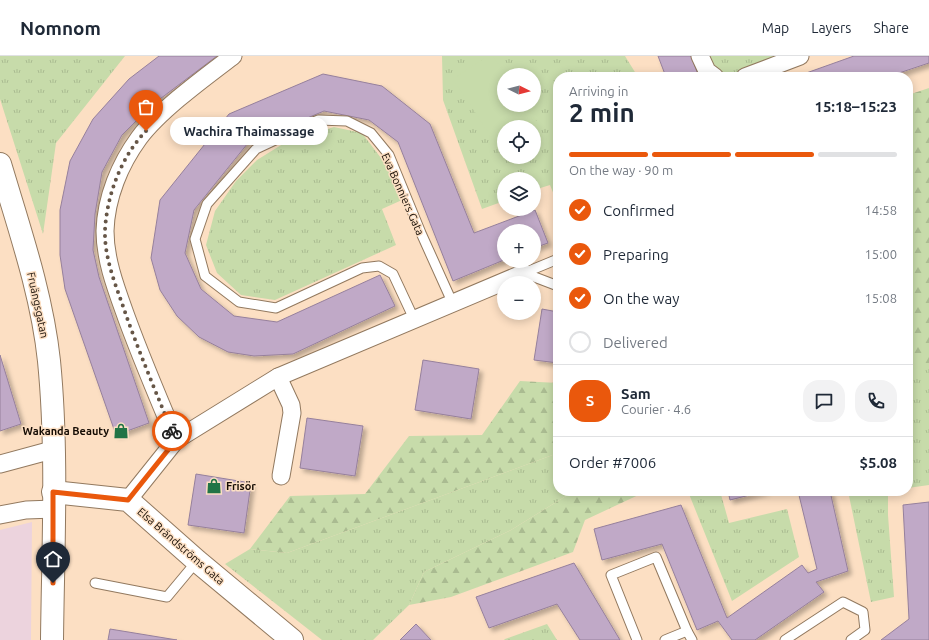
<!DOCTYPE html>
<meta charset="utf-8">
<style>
:root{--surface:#fff;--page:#f2f2f3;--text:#1f2937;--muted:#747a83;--line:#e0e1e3;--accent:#ea580c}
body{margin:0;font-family:Ubuntu,sans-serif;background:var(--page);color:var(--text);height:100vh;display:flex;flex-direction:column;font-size:15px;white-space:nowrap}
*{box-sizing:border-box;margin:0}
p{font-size:13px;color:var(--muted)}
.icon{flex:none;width:22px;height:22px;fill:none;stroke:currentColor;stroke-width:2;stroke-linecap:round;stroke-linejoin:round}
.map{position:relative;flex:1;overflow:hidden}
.panel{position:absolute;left:553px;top:16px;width:360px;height:424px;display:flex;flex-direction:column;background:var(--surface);border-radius:16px;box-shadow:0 2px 10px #0003}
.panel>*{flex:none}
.needle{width:26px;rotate:96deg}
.controls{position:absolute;left:497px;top:12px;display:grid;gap:8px}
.controls a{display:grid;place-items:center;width:44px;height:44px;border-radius:50%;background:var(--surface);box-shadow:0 2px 10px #0003;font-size:20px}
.pin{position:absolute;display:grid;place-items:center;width:34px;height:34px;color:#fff;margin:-41px -17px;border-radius:50% 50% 50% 0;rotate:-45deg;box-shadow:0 0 4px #0007}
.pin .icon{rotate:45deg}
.courier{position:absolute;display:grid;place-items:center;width:40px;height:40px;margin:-20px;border:3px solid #ea580c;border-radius:50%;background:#fff;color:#222;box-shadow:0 1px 5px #0007}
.bubble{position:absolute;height:28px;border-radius:14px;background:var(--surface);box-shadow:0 2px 10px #0003;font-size:13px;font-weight:700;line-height:28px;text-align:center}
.summary em{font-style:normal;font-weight:700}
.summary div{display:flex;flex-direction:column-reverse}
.summary{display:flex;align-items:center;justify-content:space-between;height:68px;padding:0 16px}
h1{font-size:26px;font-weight:700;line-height:30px}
.bar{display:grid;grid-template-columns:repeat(4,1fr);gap:6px 4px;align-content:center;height:48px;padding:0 16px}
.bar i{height:5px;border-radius:3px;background:var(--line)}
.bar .active{background:var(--accent)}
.bar p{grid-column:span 4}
.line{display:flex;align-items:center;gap:10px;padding:0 16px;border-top:1px solid var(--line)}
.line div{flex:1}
.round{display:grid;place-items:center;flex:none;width:42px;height:42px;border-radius:16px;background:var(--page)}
ol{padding:0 16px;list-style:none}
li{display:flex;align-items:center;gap:12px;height:44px}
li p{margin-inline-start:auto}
li .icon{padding:4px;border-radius:50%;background:var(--accent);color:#fff;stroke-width:4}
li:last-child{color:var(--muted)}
li i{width:22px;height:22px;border:2px solid var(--line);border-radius:50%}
header{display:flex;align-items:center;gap:24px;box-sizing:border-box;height:56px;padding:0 20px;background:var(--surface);border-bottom:1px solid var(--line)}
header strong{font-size:19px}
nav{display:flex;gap:22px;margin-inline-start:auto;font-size:14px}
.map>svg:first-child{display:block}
.education{fill:#ecd3dd}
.forest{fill:url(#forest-firs)}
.park{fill:url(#park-tufts);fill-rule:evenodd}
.pitch{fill:#c7dbaa}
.building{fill:#c0a9c7;stroke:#96809c;filter:url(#shadow)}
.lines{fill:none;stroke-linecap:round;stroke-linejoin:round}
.service-casing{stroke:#92795f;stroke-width:11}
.minor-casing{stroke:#92795f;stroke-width:19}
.tertiary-casing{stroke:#92795f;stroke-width:24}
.service{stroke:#fff;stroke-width:9}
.minor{stroke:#fff;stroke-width:17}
.tertiary{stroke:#fff;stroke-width:22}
.done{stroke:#665647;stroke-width:4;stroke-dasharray:0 7.2}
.route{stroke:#ea580c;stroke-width:5}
.labels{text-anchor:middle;stroke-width:3;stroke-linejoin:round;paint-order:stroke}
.street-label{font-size:11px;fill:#150c04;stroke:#fcdfc3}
.poi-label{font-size:11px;font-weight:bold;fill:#150c04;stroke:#fcdfc3;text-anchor:end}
</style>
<header>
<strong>Nomnom</strong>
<nav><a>Map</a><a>Layers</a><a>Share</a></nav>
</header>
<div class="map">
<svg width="929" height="584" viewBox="0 0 929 584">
<defs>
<pattern id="forest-firs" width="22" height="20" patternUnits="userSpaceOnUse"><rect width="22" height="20" fill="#c7dbaa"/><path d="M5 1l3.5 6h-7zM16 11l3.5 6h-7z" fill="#aabb91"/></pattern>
<pattern id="park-tufts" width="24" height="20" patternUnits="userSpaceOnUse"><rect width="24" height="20" fill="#c7dbaa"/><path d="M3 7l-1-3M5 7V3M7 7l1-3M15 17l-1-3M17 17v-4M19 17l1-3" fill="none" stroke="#aabb91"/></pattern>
<filter id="shadow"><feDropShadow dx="3.5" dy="3.5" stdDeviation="2" flood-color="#0004"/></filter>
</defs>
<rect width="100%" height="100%" fill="#fcdfc3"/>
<!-- education -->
<polygon class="education" points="32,466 31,584 0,584 0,474"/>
<!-- forest -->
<g class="forest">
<polygon points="929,32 929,308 908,308 908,39"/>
<polygon points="520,325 558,327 558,397 287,497 250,493 290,440 365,438 409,380 482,379"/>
<polygon points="578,435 647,435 585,464 573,496 451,541 409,549 424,516 511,474 566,440"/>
</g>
<!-- park -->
<g class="park">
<polygon points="0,0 125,0 56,87 43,178 0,43"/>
<path d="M442 0H625L638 21H558V149L550 129 534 134V123H504V145L482 153 443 44ZM504 19H534V49H504ZM504 71H534V101H504Z"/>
<polygon points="710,0 790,0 790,2 733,21 719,21"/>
<polygon points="334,71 362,77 384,106 402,144 382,153 396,189 275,244 241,239 217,217 206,189 215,155 236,125 257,104 286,86"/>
<polygon points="908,308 929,308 929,429 908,432"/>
<polygon points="558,397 558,435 578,435 566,440 511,474 424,516 409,549 373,584 322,584 225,508 250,493 287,497"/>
<polygon points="694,435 720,435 729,467 787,453 799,501 732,545 689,438"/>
<polygon points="848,435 888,435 888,459 894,541 871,546"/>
<polygon points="547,568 557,584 504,584 505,583"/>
</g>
<!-- pitch -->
<polygon class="pitch" points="488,0 493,0 506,19 504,19 504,49 526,49 540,71 534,75 534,71 504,71 504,95 502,97 453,23"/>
<!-- building -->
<g class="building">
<polygon points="159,0 217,0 152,49 122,79 102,116 95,158 93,194 99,221 149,367 116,379 65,233 60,199 60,154 70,105 93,63 129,23"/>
<polygon points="658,0 691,0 699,21 666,21"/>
<polygon points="854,0 929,0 929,7 887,21 795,21"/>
<polygon points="784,15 785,21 769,21"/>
<polygon points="323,18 382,30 430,68 474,177 535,154 548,187 534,192 534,175 504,175 504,204 453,225 398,86 369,64 324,55 248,87 194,154 185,197 201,233 234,260 277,266 380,219 395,250 293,298 254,300 228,296 199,281 177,260 160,234 151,202 160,144 229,58"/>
<polygon points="542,253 558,256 558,307 534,304"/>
<polygon points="0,299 21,368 0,375"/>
<polygon points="423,304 479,313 471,363 415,354"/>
<polygon points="307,362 363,370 355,420 300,412"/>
<polygon points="196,418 251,427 244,477 188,469"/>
<polygon points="728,435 766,435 730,444"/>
<polygon points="798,435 830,435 848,515 816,526 824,536 755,584 732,584 718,565 697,574 662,488 602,504 594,473 681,449 727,562 802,509 808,517 817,513"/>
<polygon points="929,446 929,584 881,584 909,563 903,449"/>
<polygon points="574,507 620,584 580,584 557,548 489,572 476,541"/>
<polygon points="416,568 431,584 400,584"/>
<polygon points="110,573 177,584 108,584"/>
</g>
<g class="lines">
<!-- service casing -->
<g class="service-casing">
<g id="service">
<polyline points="524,217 558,203"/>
<polyline points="524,217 558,230"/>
<polyline points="414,263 393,218 379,210 362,212 276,252 239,246 205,220 195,183 207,148 256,93 318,64 347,65 371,77 389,99 421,177 453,248"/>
<polyline points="95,527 167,541 197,505"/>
<polyline points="637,584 611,519 656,501 687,575 692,584"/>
<polyline points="665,584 687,575"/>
<polyline points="785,584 843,546 863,556 865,574 851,584"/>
</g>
</g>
<!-- minor casing -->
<g class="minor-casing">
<g id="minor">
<polyline points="700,0 707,15 715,21"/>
<polyline points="745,21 800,0"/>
<polyline points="278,321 291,349 292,357 281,420"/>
<path d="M176 384C159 344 142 304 127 263 117 235 105 205 105 175 106 141 120 108 139 82 160 54 204 22 233 0"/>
<polyline points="0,408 52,394"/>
<polyline points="128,444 176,384 278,321 524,217"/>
<polyline points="0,459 26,454 54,453"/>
</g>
</g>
<!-- tertiary casing -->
<g class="tertiary-casing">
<g id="tertiary">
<path d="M0 108C19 172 42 238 49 305 58 396 53 493 52 584"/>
<polyline points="53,436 128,444 197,505 292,584"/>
</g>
</g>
<!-- service -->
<use href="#service" class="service"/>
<!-- minor -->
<use href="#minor" class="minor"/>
<!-- tertiary -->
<use href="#tertiary" class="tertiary"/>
</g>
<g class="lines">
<!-- done -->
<path class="done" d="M146 75C121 101 107 139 105 174 104 203 117 232 126 259 140 298 156 337 172 375"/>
<!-- route -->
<polyline class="route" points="53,527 53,436 128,444 176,384 172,375"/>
</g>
<!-- icons -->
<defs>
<g id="shop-bare" transform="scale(1.2)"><path d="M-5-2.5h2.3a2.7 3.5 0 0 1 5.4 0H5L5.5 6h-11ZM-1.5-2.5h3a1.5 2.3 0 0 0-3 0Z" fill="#217446" stroke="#fcdfc3" stroke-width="2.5" paint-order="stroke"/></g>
</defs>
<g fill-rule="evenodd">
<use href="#shop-bare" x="121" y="375"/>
<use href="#shop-bare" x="214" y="430"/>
</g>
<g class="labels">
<!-- street labels -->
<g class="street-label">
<text transform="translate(403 138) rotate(66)" y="4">Eva Bonniers Gata</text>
<text transform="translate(38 249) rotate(78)" y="4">Fruängsgatan</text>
<text transform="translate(181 490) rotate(41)" y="4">Elsa Brändströms Gata</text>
</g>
<!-- poi labels -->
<g class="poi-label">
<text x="109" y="379">Wakanda Beauty</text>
<text x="226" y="434" text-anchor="start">Frisör</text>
</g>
</g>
</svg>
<div class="controls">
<a><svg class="needle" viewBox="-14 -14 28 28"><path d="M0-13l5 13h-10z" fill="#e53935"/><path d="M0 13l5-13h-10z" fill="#747a83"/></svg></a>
<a><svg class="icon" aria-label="locate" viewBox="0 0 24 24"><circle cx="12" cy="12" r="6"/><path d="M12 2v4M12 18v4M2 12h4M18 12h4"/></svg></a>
<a><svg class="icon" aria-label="layers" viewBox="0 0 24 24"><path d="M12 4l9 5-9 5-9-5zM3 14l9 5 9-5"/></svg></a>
<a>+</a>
<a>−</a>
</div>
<div class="pin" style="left:146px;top:75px;background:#ea580c"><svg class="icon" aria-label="bag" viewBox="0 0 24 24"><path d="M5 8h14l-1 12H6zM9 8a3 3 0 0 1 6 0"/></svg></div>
<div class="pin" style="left:53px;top:527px;background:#1f2937"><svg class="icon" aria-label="home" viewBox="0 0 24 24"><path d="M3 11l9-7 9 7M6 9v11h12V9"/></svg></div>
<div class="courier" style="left:172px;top:375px"><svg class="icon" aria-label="bike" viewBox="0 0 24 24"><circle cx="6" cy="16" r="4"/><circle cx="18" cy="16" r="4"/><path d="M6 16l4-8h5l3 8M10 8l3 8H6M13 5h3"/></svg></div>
<div class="bubble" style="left:170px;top:61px;width:158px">Wachira Thaimassage</div>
<section class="panel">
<div class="summary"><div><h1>2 min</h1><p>Arriving in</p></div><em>15:18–15:23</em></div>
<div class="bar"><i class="active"></i><i class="active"></i><i class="active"></i><i></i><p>On the way · 90 m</p></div>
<ol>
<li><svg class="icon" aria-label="check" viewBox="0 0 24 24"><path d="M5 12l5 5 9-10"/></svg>Confirmed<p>14:58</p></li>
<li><svg class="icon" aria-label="check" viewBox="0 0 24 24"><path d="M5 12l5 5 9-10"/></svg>Preparing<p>15:00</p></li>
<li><svg class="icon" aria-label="check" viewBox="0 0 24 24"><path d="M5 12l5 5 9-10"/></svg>On the way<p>15:08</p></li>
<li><i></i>Delivered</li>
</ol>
<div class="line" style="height:72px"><b class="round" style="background:var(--accent);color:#fff">S</b><div><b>Sam</b><p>Courier · 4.6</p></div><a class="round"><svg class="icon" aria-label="chat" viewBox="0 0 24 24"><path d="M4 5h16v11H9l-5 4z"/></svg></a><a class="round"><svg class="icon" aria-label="phone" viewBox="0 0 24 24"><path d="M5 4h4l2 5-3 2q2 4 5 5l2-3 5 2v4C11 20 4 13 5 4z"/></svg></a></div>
<div class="line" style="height:52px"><div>Order #7006</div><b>$5.08</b></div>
</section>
</div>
